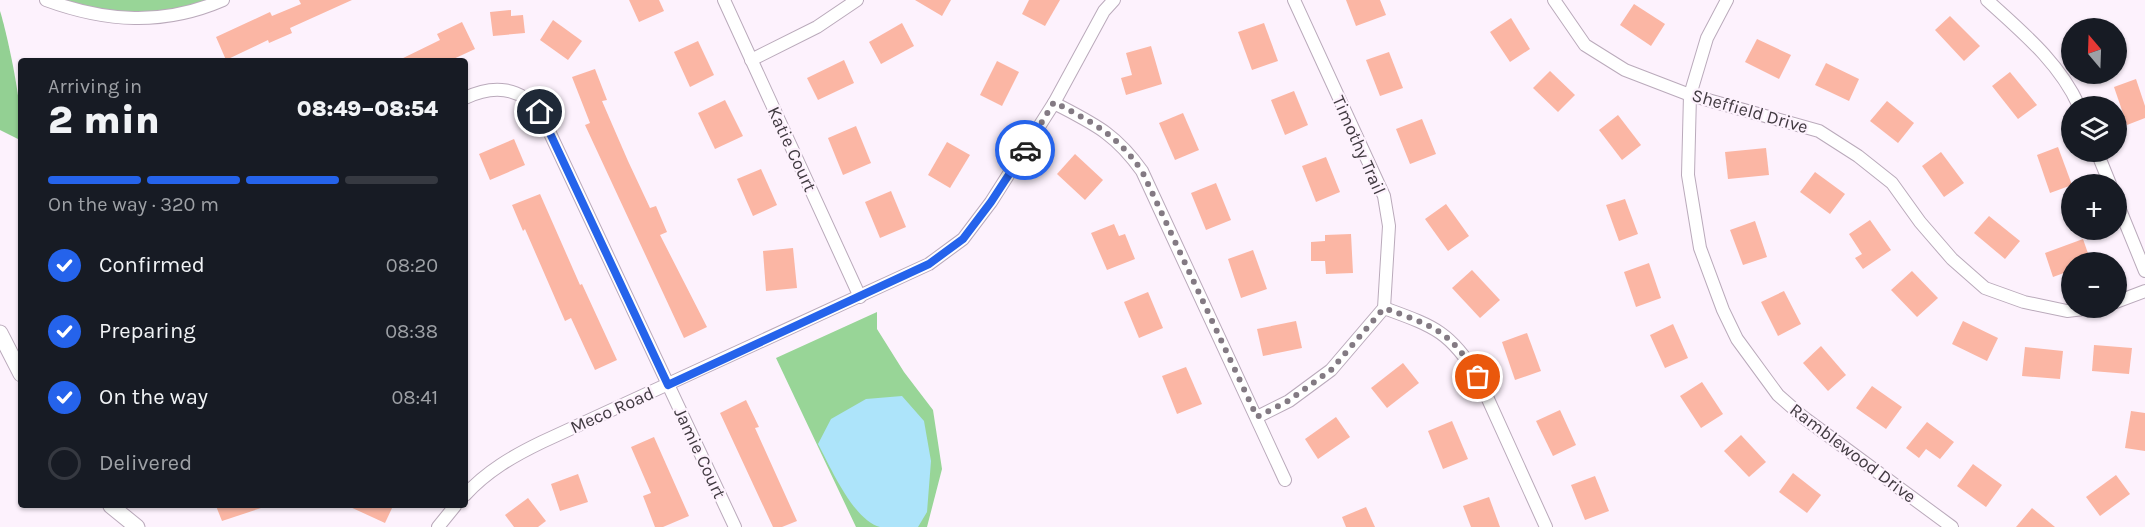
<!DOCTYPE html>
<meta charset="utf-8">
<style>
:root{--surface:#171b24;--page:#242831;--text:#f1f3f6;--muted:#9ea1a6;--line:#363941;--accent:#2563eb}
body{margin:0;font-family:Karla,sans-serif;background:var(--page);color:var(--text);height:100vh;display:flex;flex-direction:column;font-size:22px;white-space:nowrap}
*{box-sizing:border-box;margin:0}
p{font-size:20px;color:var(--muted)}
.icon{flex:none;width:33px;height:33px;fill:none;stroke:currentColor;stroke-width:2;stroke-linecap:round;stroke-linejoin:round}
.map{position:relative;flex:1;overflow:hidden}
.sheet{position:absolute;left:18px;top:58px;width:450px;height:450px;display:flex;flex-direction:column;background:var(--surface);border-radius:6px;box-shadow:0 2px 4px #0004}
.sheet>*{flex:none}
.needle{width:39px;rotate:341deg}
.tools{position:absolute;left:2061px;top:18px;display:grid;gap:12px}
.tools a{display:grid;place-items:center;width:66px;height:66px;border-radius:50%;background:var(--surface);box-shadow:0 2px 4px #0004;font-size:30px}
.pin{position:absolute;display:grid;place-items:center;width:51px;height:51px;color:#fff;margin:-26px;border:3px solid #fff;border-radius:50%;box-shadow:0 2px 6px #0007}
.courier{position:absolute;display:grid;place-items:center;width:60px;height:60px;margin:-30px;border:4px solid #2563eb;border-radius:50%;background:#fff;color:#222;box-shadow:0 2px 8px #0007}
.head em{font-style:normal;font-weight:800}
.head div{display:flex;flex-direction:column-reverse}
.head{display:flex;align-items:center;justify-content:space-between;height:102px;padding:0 30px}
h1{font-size:39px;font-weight:800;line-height:45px}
.bar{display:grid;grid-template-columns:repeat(4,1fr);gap:9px 6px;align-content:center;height:72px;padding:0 30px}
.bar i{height:8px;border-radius:4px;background:var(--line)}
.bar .on{background:var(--accent)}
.bar p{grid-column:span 4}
ol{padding:0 30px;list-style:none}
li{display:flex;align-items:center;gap:18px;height:66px}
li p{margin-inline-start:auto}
li .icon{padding:6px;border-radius:50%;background:var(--accent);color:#fff;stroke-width:4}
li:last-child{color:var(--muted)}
li i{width:33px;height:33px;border:3px solid var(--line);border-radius:50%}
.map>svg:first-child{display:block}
.green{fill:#98d597}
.forest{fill:#93d093}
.water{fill:#ade4fa}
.building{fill:#fbb6a4}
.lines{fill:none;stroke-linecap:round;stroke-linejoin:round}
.minor-casing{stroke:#baaabb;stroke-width:14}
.tertiary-casing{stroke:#baaabb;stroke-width:17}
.minor{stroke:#fff;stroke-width:12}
.tertiary{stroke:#fff;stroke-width:15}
.done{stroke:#837a83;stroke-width:6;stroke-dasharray:0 10.8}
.route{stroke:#2563eb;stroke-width:8}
.labels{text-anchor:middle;stroke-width:4.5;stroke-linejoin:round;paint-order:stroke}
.street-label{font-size:18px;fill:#413a41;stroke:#fdf2fd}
</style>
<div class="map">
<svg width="2145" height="527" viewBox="0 0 2145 527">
<rect width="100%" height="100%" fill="#fdf2fd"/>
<!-- green -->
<g class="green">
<polygon points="46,0 223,0 154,19"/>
<polygon points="877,312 877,329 904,372 933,410 942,469 927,527 856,527 776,358"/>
</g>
<!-- forest -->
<path class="forest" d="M0 11C6 29 28 126 18 139L0 130Z"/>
<!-- water -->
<path class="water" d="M902 396 924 421 931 461 927 512 918 527C906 527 891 527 880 527 853 520 830 466 818 444L831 419 866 399Z"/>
<!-- building -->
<g class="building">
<polygon points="299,0 352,0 290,28 292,33 269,43 268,40 226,60 216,37 270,12 272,16 301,4"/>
<polygon points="629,0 659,0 664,11 639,22"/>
<polygon points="915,0 951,0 942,16"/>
<polygon points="1029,0 1060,0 1045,26 1022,14"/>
<polygon points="1346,0 1380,0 1386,15 1356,26"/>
<polygon points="1634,4 1665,24 1651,46 1620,25"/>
<polygon points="511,10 511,16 523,15 525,33 493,36 490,12"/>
<polygon points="1950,16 1980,46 1964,61 1935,30"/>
<polygon points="1511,18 1530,49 1510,62 1490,32"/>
<polygon points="553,20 582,41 568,60 540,40"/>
<polygon points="462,22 475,49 447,62 395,62 440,40 437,34"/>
<polygon points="902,23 914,46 881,64 869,42"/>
<polygon points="1264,23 1278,61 1252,70 1238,32"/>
<polygon points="1757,39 1791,55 1779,79 1745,62"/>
<polygon points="698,41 714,75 690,87 674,52"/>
<polygon points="1151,46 1162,84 1126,95 1121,78 1132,75 1126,53"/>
<polygon points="1389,52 1403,88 1380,96 1366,60"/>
<polygon points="844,60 854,83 818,100 807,78"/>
<polygon points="997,61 1019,72 1002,106 980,95"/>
<polygon points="1826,63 1859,79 1849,101 1815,85"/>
<polygon points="595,69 607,100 602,101 628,161 650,208 656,206 667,232 660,235 707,327 684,338 585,125 590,123 572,77"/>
<polygon points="1550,71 1575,95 1558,112 1533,88"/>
<polygon points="2010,72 2037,105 2018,119 1992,86"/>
<polygon points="2136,79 2145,106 2145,118 2127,125 2114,87"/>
<polygon points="1294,91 1308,125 1285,135 1271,100"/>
<polygon points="725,100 743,136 715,149 698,113"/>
<polygon points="1887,101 1914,123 1898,143 1870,121"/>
<polygon points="1183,113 1199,150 1175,160 1159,123"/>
<polygon points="1618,115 1641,145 1622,160 1599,130"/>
<polygon points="1422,119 1436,154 1410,164 1396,129"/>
<polygon points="856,126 871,163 843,175 828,138"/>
<polygon points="514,139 525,165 490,180 479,154"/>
<polygon points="947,142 970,155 950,188 928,175"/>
<polygon points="2058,147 2072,185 2050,193 2037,155"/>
<polygon points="1766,148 1769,175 1728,179 1725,152"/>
<polygon points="1941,152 1964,183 1944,197 1922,166"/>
<polygon points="1075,154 1103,180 1085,200 1057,174"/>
<polygon points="1326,157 1340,192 1316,202 1302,166"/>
<polygon points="761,169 777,205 753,216 737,179"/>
<polygon points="1815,172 1845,194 1830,214 1800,192"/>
<polygon points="1216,183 1231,220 1206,230 1191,193"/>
<polygon points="891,191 906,227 880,238 865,202"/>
<polygon points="540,194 580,285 582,284 617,360 595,370 571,318 565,321 525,229 523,231 512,205"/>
<polygon points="1625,199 1638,234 1619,241 1606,205"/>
<polygon points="1446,204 1469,236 1448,251 1425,219"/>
<polygon points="1989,216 2020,241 2005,259 1974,233"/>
<polygon points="1870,220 1891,250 1863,269 1855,258 1862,254 1849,234"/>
<polygon points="1755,221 1767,257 1743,265 1730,230"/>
<polygon points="1114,224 1119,236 1125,234 1135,259 1107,270 1091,233"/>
<polygon points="1351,234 1353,273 1326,274 1325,261 1311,261 1311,242 1325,241 1325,235"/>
<polygon points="2083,239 2091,262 2072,262 2072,270 2053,277 2045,253"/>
<polygon points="793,248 797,288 766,291 763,251"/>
<polygon points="1253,250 1267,289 1241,298 1228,259"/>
<polygon points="1649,263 1661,298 1636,307 1624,272"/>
<polygon points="1472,270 1500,300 1480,318 1452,288"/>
<polygon points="1912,271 1938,298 1917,317 1891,290"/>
<polygon points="1784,291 1801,324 1778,336 1761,302"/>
<polygon points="1148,292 1163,328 1139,338 1124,302"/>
<polygon points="1296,321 1302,348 1263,356 1257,329"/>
<polygon points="1963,321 1998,338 1987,361 1952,344"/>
<polygon points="1673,324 1688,358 1665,368 1650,335"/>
<polygon points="1527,333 1541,371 1515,380 1502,342"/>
<polygon points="2094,345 2132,348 2129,374 2092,371"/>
<polygon points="1821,346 1846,375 1828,391 1803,363"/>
<polygon points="2025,347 2063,351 2060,379 2022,376"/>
<polygon points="1403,363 1419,383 1387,408 1371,388"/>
<polygon points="1186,367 1202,404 1177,414 1162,376"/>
<polygon points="1702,382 1723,414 1701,428 1680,396"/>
<polygon points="1872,386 1902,407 1886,429 1856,408"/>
<polygon points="746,400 759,427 755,428 797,521 782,527 773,527 720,413"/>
<polygon points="1560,410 1576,445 1553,456 1536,421"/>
<polygon points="2131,411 2145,413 2145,451 2125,448"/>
<polygon points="1336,417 1350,437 1318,459 1305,439"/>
<polygon points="1452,421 1468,459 1443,469 1428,431"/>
<polygon points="1927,422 1954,442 1940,459 1926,449 1919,458 1906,448"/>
<polygon points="1741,435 1766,462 1749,477 1724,451"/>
<polygon points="654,437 689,516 663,527 655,527 643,496 651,493 631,447"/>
<polygon points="1973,464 2002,485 1986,507 1957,486"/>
<polygon points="1793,473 1821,495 1807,513 1779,492"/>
<polygon points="578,474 588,502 560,511 551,484"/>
<polygon points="2116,475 2130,494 2100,516 2086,497"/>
<polygon points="1595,476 1609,511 1585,520 1571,485"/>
<polygon points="1489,497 1500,527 1471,527 1463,506"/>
<polygon points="528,498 546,521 538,527 514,527 505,515"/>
<polygon points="216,506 260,506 261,508 222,521"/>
<polygon points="348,506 393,506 385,523"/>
<polygon points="1366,507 1375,527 1346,527 1342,517"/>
<polygon points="2032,508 2055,527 2016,527"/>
</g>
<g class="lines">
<!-- minor casing -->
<g class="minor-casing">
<g id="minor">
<path d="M46 0C106 22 163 26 223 0"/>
<polyline points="724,0 860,297"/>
<polyline points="1554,0 1585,45 1625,70 1690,95 1819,131 1858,156 1892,183 1920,222 1952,259 1985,288 2024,302 2067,311 2092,308"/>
<polyline points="1727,0 1707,38 1690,95 1688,175 1700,248 1723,310 1737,339 1778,395 1803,417 1952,527"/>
<path d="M1987 0C2022 32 2059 62 2079 106"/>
<polyline points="751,60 817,27 857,0"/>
<path d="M465 98C494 84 520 87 540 112L735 527"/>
<path d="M1054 103C1094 124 1115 133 1142 171L1285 480"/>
<polyline points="2097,152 2110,184"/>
<polyline points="2116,200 2145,271"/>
<polyline points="2116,302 2145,291"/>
<path d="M1384 308C1433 326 1450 331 1478 377L1546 527"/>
<polyline points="1257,417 1289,401 1331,370 1384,308 1389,226 1384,196 1294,0"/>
<path d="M465 495C487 471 513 456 542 442L929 264 963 239 991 202 1054 103 1104 11 1114 0"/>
<polyline points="438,527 455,506"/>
</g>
</g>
<!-- tertiary casing -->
<g class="tertiary-casing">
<g id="tertiary">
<polyline points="0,333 21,374"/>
<polyline points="111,506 137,527"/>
</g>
</g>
<!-- minor -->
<use href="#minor" class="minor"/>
<!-- tertiary -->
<use href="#tertiary" class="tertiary"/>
</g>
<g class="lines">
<!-- done -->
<path class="done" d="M1025 150 1054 102C1095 124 1115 133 1142 171L1257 417 1288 401 1331 370 1384 308C1433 326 1450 330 1478 377"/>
<!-- route -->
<polyline class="route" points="540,112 668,385 929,264 963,239 991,202 1025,150"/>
</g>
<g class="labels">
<!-- street labels -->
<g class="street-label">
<text transform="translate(1750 111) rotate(16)" y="6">Sheffield Drive</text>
<text transform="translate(1359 145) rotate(66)" y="6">Timothy Trail</text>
<text transform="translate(792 149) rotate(65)" y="6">Katie Court</text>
<text transform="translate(612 410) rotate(-24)" y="6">Meco Road</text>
<text transform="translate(700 453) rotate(65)" y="6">Jamie Court</text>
<text transform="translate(1853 453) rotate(37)" y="6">Ramblewood Drive</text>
</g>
</g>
</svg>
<div class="tools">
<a><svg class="needle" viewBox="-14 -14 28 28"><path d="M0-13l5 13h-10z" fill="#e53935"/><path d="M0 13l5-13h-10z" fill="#9ea1a6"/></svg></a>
<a><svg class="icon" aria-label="layers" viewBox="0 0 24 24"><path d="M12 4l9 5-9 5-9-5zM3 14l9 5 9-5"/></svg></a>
<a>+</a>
<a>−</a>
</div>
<div class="pin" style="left:1478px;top:377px;background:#ea580c"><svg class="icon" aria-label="bag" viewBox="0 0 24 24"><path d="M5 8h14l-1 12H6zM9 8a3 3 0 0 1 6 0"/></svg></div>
<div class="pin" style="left:540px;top:112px;background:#1f2937"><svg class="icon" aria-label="home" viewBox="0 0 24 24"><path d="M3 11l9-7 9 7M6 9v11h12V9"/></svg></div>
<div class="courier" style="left:1025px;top:150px"><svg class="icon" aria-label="car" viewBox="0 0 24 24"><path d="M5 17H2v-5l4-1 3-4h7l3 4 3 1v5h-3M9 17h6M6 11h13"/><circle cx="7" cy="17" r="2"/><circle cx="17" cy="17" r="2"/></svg></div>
<section class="sheet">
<div class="head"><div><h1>2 min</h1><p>Arriving in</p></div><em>08:49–08:54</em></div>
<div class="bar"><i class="on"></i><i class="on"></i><i class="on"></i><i></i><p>On the way · 320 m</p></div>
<ol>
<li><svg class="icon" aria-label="check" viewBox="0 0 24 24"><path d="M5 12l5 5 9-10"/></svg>Confirmed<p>08:20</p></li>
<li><svg class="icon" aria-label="check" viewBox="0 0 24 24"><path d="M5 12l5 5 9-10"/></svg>Preparing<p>08:38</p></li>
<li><svg class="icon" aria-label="check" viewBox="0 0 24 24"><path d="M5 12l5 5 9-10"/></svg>On the way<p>08:41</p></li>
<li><i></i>Delivered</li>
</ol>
</section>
</div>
